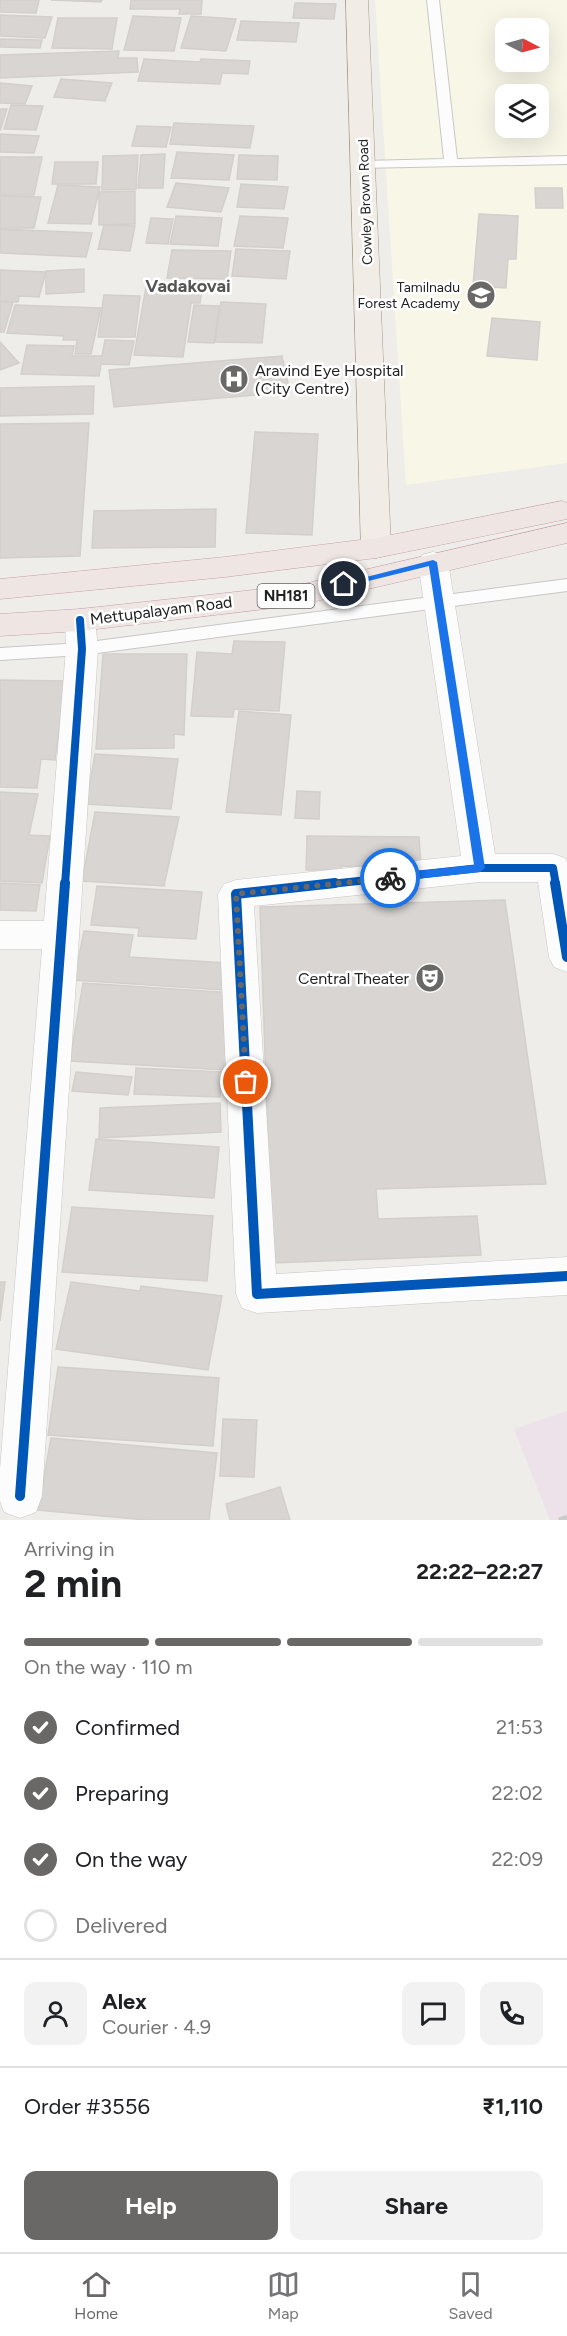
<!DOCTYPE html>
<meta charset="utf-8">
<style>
:root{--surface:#fff;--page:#f2f2f2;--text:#202124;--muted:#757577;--line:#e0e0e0;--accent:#696867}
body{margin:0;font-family:Figtree,sans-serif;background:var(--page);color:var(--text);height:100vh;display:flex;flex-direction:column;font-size:22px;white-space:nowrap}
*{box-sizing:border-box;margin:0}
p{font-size:20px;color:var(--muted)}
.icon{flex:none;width:33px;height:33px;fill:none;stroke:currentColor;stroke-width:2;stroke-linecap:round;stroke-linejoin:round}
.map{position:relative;height:1520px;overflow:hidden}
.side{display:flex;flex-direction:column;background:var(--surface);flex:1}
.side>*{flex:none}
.needle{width:39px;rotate:96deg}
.controls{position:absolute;left:495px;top:18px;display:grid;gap:12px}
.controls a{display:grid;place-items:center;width:54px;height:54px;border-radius:12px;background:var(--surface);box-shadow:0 6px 24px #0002;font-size:30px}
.pin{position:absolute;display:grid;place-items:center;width:51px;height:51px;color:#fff;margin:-26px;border:3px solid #fff;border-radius:50%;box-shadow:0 2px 6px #0007}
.courier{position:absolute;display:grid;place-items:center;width:60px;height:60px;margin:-30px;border:4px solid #1a73e8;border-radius:50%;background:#fff;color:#222;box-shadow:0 2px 8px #0007}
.overview em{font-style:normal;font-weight:700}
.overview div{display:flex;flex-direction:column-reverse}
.overview{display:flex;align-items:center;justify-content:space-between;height:102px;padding:0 24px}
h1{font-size:39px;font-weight:700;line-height:45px}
.bar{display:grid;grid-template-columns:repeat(4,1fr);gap:9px 6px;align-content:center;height:72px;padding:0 24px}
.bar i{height:8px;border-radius:4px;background:var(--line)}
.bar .selected{background:var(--accent)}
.bar p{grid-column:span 4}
.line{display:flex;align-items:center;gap:15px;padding:0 24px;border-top:2px solid var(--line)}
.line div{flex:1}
.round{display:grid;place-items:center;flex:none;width:63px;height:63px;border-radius:12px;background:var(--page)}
ol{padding:0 24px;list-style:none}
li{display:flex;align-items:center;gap:18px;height:66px}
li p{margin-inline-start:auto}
li .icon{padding:6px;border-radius:50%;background:var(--accent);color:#fff;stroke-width:4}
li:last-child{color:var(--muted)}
li i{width:33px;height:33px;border:3px solid var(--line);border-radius:50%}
.cta{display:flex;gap:12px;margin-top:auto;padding:12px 24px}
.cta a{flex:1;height:69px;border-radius:12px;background:var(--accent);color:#fff;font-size:24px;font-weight:700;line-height:69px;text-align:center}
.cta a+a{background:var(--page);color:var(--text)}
.tab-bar{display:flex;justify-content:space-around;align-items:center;height:84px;border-top:2px solid var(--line);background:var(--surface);font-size:16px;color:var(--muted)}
.tab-bar a{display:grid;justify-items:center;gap:3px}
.tab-bar .selected{color:var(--accent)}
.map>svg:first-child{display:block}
.industrial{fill:#ede2ea}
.education{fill:#f8f6e7;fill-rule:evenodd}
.building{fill:#d8d5d3;stroke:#d3cfcb;stroke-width:1.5}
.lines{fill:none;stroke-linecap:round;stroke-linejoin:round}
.service-casing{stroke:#c8c7c6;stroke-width:2}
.minor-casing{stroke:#c8c7c6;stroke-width:1}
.primary-casing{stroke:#a69986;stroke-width:1}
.trunk-casing{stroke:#c89eae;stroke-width:1}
.service{fill:#fdfcfc;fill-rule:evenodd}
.minor{fill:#fdfcfc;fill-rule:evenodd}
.primary{fill:#f2ece6;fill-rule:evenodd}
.trunk{fill:#efe6e4;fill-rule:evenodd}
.rail{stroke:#cbcbcb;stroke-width:5;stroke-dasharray:14 14;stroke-linecap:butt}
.cycleway-far1-casing{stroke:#fff;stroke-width:12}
.cycleway-casing{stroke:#fff;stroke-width:14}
.cycleway-far1{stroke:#0057b8;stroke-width:8}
.cycleway{stroke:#0057b8;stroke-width:10}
.route{fill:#1a73e8}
.done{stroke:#696867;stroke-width:6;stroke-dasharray:0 10.8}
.labels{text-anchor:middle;stroke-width:5;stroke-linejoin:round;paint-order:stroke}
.far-street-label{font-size:14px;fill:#212121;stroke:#fff}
.far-poi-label{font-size:14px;fill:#212121;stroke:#fff;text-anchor:end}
.shield{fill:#fff;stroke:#646464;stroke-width:1.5}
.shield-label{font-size:15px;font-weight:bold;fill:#212121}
.poi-label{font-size:16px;fill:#212121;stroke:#fff;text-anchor:start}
.street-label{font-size:16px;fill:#212121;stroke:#fff}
.far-district-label{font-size:18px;font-weight:bold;fill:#545454;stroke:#fff}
</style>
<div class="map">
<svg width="567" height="1520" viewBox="0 0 567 1520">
<rect width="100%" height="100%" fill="#efedea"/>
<!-- industrial -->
<polygon class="industrial" points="567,1411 567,1520 550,1520 514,1429"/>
<!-- education -->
<path class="education" d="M375 0H567V463L406 485ZM506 28H538V62H506ZM506 94H538V128H506Z"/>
<!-- building -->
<g class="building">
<polygon points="0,0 39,0 36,13 0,12"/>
<polygon points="51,0 102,0 101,2"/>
<polygon points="131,0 202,0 201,14 179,14 180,9 130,9"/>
<polygon points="295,3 336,4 334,19 293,18"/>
<polygon points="0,15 52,17 45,38 0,36"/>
<polygon points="133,16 181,18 174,51 124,50"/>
<polygon points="191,16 236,19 226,51 181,48"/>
<polygon points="58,18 117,18 112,49 52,48"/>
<polygon points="241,21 299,23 296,42 237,40"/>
<polygon points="0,39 42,40 40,48 0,47"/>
<polygon points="539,41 545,67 514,67 512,62 538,62"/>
<polygon points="119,51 118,58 137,58 138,72 0,78 0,55"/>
<polygon points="144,59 200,62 201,59 250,61 248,74 222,73 220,84 138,81"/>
<polygon points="61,79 112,83 105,101 54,97"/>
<polygon points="0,83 32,86 25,104 0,103"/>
<polygon points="11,105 43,106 36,130 4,129"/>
<polygon points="0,109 7,109 0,131"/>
<polygon points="174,123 254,126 250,148 170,144"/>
<polygon points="137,126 171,127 166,147 132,146"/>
<polygon points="0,134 39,136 34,153 0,152"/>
<polygon points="177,152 234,155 229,180 171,178"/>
<polygon points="165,154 163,188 138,188 141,155"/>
<polygon points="138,155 136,189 102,190 103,156"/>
<polygon points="239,155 278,156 277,180 237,179"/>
<polygon points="0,157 42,157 34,195 0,195"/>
<polygon points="55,162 98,162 96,184 52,184"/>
<polygon points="176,183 229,188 221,212 167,207"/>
<polygon points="241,184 288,187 284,209 237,207"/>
<polygon points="58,185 100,187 91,224 48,223"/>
<polygon points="535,188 562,188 563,208 536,208"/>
<polygon points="135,191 135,224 99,225 99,192"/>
<polygon points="0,196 41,197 34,228 0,228"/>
<polygon points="479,214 518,216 516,259 508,259 506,288 473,286"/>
<polygon points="176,216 222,218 218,246 170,244"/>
<polygon points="240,216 288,218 283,248 234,246"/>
<polygon points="151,218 173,219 168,244 146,243"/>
<polygon points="104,225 135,226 130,251 98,249"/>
<polygon points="0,229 92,233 86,257 0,253"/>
<polygon points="236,249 290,251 286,279 232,276"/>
<polygon points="172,250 231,251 227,279 167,278"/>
<polygon points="84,269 84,292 46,294 46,271"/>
<polygon points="0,270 46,272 39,297 19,296 18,302 0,301"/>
<polygon points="146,287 202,289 200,303 191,303 183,357 134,355"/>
<polygon points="104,295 140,296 135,337 98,337"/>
<polygon points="0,302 13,302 4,332 0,332"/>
<polygon points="221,302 266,304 262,343 215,342"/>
<polygon points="15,305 101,308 91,354 75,354 77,340 63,340 64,336 7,333"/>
<polygon points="194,305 219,306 214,343 188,342"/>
<polygon points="492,318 540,322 537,360 487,356"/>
<polygon points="105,340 134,341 129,365 101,364 99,376 21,374 27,345 74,346 72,356 102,356"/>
<polygon points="0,342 19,363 0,370"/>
<polygon points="282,356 290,392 114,407 109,370"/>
<polygon points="94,386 93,414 0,416 0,388"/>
<polygon points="89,423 80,556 0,558 0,424"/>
<polygon points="255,432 318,434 312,535 246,533"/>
<polygon points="216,509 215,547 92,548 94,511"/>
<polygon points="234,641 285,642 279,711 234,709 233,717 191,716 197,652 232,654"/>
<polygon points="103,654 187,654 184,735 174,734 174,748 96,749"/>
<polygon points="0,680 66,681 55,760 41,759 37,788 0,787"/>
<polygon points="239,711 291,715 281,815 226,812"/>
<polygon points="95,754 178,759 171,809 86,804"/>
<polygon points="297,791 320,792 319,819 295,818"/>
<polygon points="0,792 38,794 29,835 50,836 42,883 0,881"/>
<polygon points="95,812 179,817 164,886 82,881"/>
<polygon points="307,836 419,837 421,867 341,866 342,870 306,870"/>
<polygon points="0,883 40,885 36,911 0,910"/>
<polygon points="97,886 202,892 196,939 138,936 139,928 91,925"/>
<polygon points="505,900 546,1184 376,1189 378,1219 477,1216 481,1255 272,1263 260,907"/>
<polygon points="84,931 133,935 129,957 227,963 224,990 74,980"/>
<polygon points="83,983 234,993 226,1070 70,1061"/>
<polygon points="136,1068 222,1072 220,1097 134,1094"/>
<polygon points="76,1072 132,1077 128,1095 72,1091"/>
<polygon points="220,1103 221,1132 99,1138 100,1108"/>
<polygon points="96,1139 219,1147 214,1198 89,1190"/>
<polygon points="72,1207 213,1216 207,1281 62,1272"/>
<polygon points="0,1282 5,1282 0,1321"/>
<polygon points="71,1282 140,1291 141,1286 222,1296 208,1370 56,1349"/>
<polygon points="58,1367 219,1378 213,1446 48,1435"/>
<polygon points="223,1419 257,1420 254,1477 220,1476"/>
<polygon points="51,1438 217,1453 209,1520 146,1520 38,1510"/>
<polygon points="280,1487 290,1520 230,1520 226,1504"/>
</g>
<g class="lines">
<!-- service casing -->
<g class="service-casing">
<g id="service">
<polygon points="427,0 439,0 457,159 567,156 567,164 359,168 358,165 364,161 444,159"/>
<polygon points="567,579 567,591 82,655 0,660 0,648 82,643"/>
</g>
</g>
<!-- minor casing -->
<g class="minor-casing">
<g id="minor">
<polygon points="433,552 444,555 448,562 495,854 553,854 565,858 567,862 567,972 554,967 549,957 538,882 480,882 254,906 276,1274 567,1257 567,1295 257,1313 242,1308 236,1294 218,894 224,884 236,880 461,856 418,562 422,555"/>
<polygon points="80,609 91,612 95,620 98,649 42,1496 36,1512 20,1518 4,1512 0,1501 0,1469 42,949 0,949 0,921 44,921 66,649 65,620 69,612"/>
</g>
</g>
<!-- primary casing -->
<g class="primary-casing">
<polygon id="primary" points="346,0 368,0 391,548 387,555 376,558 365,555 361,548"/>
</g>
<!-- trunk casing -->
<g class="trunk-casing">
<g id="trunk">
<polygon points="562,501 567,503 567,519 376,558 225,577 0,599 0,579 225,557 376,538"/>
<polygon points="567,523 567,543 299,605 80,631 0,636 0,614 80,609 299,585"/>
</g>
</g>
<!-- service -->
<use href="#service" class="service"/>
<!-- minor -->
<use href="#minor" class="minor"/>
<!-- primary -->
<use href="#primary" class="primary"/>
<!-- trunk -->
<use href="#trunk" class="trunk"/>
<!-- rail -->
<polyline class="rail" points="559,1520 567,1517"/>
<!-- cycleway-far1 casing -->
<g class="cycleway-far1-casing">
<g id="cycleway-far1">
<polyline points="65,885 82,649 80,620"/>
<polyline points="321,885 480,868 553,868 556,885"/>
</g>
</g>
<!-- cycleway casing -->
<g class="cycleway-casing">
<g id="cycleway">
<polyline points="335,883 236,894 257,1294 567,1276"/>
<polyline points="555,883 567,957"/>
<polyline points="20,1496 65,883"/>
</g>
</g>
<!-- cycleway-far1 -->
<use href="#cycleway-far1" class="cycleway-far1"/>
<!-- cycleway -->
<use href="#cycleway" class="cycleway"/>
</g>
<!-- route -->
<polygon class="route" points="433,560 437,562 485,868 480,872 390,882 384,878 390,874 474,865 429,566 344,587 339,584"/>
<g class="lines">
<!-- done -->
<polyline class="done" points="246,1082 236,894 390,878"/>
</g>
<!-- icons -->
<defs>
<g id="university-disc" transform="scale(1.5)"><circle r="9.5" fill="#696867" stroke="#fff"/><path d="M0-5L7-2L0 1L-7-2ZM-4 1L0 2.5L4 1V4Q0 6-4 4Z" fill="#fff"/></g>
<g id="hospital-disc" transform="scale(1.5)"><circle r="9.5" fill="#696867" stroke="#fff"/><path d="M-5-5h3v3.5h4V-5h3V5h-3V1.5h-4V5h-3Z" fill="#fff"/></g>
<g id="theatre-disc" transform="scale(1.5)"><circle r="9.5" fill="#696867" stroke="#fff"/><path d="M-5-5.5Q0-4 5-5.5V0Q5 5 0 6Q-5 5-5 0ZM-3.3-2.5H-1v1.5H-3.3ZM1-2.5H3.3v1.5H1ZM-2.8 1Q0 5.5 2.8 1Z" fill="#fff"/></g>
</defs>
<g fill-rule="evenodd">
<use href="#university-disc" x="481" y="295"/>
<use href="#hospital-disc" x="234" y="379"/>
<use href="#theatre-disc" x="430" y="978"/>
</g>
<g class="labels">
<!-- far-street labels -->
<g class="far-street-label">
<text transform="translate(365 202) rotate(-92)" y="5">Cowley Brown Road</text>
</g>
<!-- far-poi labels -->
<g class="far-poi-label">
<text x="460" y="292">Tamilnadu<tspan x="460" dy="16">Forest Academy</tspan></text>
</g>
<!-- shield labels -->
<rect class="shield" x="257.5" y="584" width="57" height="24" rx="4.5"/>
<g class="shield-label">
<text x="286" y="601">NH181</text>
</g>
<!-- poi labels -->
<g class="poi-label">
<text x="255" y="376">Aravind Eye Hospital<tspan x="255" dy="18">(City Centre)</tspan></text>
<text x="409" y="984" text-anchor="end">Central Theater</text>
</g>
<!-- street labels -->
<g class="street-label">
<text transform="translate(161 610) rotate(-7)" y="6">Mettupalayam Road</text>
</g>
<!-- far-district labels -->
<g class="far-district-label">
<text x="188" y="292">Vadakovai</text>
</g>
</g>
</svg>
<div class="controls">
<a><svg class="needle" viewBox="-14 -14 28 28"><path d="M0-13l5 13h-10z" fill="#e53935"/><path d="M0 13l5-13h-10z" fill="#757577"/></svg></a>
<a><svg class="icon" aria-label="layers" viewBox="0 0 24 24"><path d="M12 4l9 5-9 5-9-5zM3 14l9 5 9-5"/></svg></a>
</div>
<div class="pin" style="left:246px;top:1082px;background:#ea580c"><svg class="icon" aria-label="bag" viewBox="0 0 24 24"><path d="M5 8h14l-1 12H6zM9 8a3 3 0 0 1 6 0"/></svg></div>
<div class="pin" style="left:344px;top:584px;background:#1f2937"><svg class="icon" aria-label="home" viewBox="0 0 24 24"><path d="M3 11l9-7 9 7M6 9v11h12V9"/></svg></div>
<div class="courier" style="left:390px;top:878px"><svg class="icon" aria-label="bike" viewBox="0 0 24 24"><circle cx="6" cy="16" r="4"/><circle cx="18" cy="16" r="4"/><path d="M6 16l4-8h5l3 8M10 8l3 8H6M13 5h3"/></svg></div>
</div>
<section class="side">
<div class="overview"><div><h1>2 min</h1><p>Arriving in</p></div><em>22:22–22:27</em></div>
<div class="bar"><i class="selected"></i><i class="selected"></i><i class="selected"></i><i></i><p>On the way · 110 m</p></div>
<ol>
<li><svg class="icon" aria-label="check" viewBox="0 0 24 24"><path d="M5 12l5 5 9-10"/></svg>Confirmed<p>21:53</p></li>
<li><svg class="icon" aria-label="check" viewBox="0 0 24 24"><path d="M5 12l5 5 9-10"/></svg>Preparing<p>22:02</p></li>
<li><svg class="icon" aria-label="check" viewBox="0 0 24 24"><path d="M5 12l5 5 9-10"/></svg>On the way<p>22:09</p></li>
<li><i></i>Delivered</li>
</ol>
<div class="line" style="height:108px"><a class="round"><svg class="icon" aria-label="person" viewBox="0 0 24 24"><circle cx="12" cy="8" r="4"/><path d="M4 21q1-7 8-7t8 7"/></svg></a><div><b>Alex</b><p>Courier · 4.9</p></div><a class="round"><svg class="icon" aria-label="chat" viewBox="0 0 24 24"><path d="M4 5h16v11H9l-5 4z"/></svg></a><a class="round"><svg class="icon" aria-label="phone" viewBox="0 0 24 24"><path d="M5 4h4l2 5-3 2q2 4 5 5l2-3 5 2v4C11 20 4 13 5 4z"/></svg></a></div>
<div class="line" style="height:78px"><div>Order #3556</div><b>₹1,110</b></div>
<div class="cta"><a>Help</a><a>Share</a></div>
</section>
<nav class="tab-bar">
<a class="selected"><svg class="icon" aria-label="home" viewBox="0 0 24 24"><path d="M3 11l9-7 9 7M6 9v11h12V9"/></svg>Home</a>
<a><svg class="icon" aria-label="map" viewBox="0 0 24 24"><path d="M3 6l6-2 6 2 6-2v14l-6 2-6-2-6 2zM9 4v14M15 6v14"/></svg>Map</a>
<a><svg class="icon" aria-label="saved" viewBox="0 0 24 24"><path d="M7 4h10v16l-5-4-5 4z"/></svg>Saved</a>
</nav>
